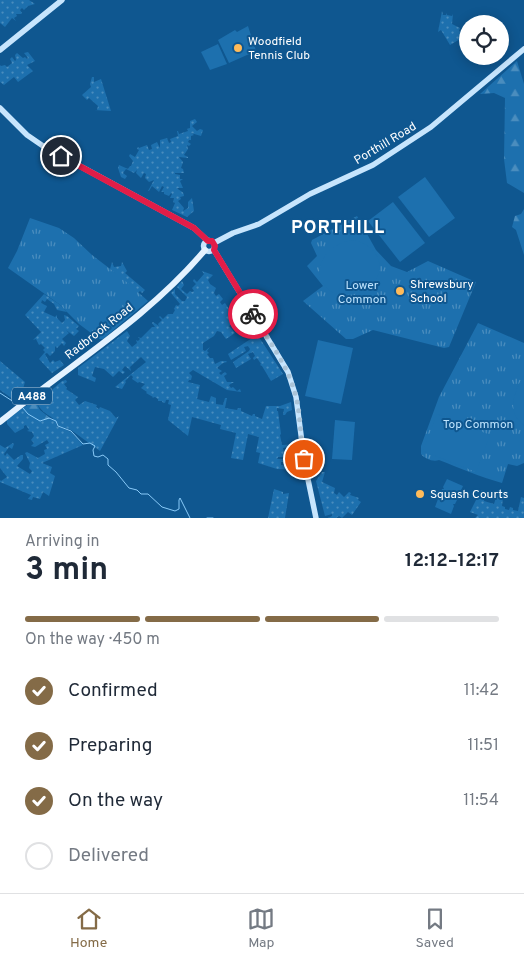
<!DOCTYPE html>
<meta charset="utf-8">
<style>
:root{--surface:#fff;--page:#f6f6f7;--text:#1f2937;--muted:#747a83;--line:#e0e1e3;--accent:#846b47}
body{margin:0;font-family:Overpass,sans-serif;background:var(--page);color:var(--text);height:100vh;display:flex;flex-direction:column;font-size:19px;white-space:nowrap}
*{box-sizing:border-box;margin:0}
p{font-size:16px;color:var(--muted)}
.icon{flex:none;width:28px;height:28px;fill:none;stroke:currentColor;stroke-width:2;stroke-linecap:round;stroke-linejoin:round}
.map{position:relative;height:518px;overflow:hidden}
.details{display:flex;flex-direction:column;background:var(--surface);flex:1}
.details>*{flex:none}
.buttons{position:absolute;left:459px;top:15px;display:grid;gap:10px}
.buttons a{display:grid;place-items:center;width:50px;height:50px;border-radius:50%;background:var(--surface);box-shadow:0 2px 12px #0003;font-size:25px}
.pin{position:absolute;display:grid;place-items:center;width:42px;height:42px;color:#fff;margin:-21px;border:2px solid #fff;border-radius:50%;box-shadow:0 1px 5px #0007}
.courier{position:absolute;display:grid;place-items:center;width:50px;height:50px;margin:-25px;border:4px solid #e11d48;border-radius:50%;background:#fff;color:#222;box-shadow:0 1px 6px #0007}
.overview em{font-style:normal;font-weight:700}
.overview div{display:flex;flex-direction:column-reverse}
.overview{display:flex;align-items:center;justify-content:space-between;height:85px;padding:0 25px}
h1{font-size:32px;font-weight:700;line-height:38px}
.bar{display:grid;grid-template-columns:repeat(4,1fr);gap:8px 5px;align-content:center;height:60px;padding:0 25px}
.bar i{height:6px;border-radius:4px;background:var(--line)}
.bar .active{background:var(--accent)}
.bar p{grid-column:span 4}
ol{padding:0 25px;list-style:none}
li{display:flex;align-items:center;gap:15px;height:55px}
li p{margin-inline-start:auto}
li .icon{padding:5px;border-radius:50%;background:var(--accent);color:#fff;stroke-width:4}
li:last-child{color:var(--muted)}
li i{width:28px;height:28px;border:2px solid var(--line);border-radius:50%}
.tab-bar{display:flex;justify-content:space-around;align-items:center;height:70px;border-top:1px solid var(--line);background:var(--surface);font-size:14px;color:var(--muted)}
.tab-bar a{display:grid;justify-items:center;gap:2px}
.tab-bar .active{color:var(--accent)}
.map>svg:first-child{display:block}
.grass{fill:url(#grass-dots)}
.forest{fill:url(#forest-firs)}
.park{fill:url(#park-tufts)}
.pitch{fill:#1d70ae}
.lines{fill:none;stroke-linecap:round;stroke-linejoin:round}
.stream{stroke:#89caf8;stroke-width:1}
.secondary{stroke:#c7e5fd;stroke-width:5.5}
.primary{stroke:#e4f2ff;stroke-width:6}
.done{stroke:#abc4d8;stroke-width:5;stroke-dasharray:0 9}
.route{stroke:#e11d48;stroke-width:6}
.poi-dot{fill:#ffbb5a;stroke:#0f5790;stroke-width:2}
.labels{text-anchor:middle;stroke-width:4;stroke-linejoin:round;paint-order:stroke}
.shield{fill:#0f5790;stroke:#b7cdde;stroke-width:1}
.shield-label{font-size:11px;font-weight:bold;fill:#fff}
.poi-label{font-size:12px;fill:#fff;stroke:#0f5790;text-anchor:start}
.street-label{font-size:12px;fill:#fff;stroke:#0f5790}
.park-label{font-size:12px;fill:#bfe4fe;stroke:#0f5790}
.district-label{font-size:18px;font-weight:bold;letter-spacing:1px;fill:#fff;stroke:#0f5790}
</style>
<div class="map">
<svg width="524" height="518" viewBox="0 0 524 518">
<defs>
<pattern id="grass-dots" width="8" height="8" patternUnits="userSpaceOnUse" patternTransform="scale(1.25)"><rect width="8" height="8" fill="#1d70ae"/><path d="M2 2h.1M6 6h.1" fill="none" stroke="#4a8dbe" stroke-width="1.8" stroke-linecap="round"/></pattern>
<pattern id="forest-firs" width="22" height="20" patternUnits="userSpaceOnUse" patternTransform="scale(1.25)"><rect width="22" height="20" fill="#1d70ae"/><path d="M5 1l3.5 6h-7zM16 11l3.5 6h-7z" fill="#4a8dbe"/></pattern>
<pattern id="park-tufts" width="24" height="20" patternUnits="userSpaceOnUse" patternTransform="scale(1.25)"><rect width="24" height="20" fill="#1d70ae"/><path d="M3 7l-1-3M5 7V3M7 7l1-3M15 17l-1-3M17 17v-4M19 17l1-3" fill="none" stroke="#4a8dbe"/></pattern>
</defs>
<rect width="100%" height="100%" fill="#0f5790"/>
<!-- grass -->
<g class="grass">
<polygon points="0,0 29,0 35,4 28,6 24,10 22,8 20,10 22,13 21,14 16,14 17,16 14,18 16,21 12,18 5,27 0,23"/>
<polygon points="442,11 443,15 446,15 447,13 447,15 452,16 453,14 452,24 460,28 459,31 467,35 450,45 441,30 438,32"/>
<polygon points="28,52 35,61 27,65 33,71 18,82 14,77 4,85 0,82 0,65 1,66 5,65 7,67 12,63 10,59 12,57 15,61 16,60 15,55 17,53 23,58 25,57 27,59 28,58 24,53"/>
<polygon points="92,77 94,77 94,82 101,79 111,111 94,110 97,110 98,106 89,98 87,100 82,95 91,87 90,84"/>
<path d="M195 119 197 122 192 126 197 131 200 129 203 130 201 136 191 133 194 135 191 136V140H189L188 142 191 144 189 146 187 145 188 149 184 155 188 157V158L179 157 183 162 181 168 183 169 184 173H175V174L180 175V179H183L180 181 183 188H177C179 191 184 191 184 196L180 197 181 199 178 201 184 208 183 211 188 208V202L192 198 194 211 187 217 172 210 175 203 173 202 174 198H170L172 194 171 193 169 196 164 194V192H161L164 187 162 186 159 192 152 186 149 191H148L154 180 149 182 145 178 146 174 144 173 141 178 136 173 137 170 134 173 126 169 123 173 127 176 125 179 121 177 118 168 119 165 128 169 130 166H131L133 161 129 156 130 154 135 157 139 150 137 149 138 147 139 148 147 145 149 150 152 149 151 145 157 142 160 148V140L167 138 169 143 171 142 170 139 178 136 177 131H178L179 134 188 131 187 129 190 128V121Z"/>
<polygon points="112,262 114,267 121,266 122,262 127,271 125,273 145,290 142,293 140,291 138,293 110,269"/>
<polygon points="202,271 213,275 208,280 210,284 216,288 214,293 216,296 219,294 223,299 220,302 222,305 225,303 229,309 228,311 230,311 234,316 233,317 235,320 238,320 229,326 235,333 226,339 221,332 217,331 214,336 203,343 203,350 205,351 210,347 207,351 209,353 207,354 210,358 213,358 215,364 221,361 226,361 227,362 223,363 217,368 222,371 219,373 221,375 225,372 227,374 224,376 227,382 234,382 229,385 231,388 233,387 237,391 240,389 241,392 227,390 193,370 189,373 192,376 191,380 189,380 188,382 200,385 197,399 209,402 211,396 216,398 216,404 223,405 225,398 227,398 225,408 237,410 238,408 241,408 241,411 252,416 253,414 255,414 255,416 262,419 266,406 280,406 291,402 292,410 287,412 285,415 283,415 284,409 277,408 277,411 278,411 281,434 280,435 282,445 296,444 298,457 295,455 294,451 289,450 288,447 283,448 285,456 288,457 278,457 277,459 284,459 284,462 281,462 281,465 293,465 294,459 298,460 299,470 277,469 258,463 260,453 256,452 259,437 248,434 243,460 231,458 236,433 220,429 221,425 192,417 188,436 168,420 171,405 168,404 169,400 166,400 165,403 162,402 162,404 162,401 158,401 158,399 155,397 152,398 153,397 146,393 147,392 141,388 145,384 139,382 138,383 132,379 133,377 131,375 125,381 126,382 122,389 115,387 146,362 141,357 130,367 131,371 125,366 122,370 125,372 123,374 119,371 113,377 104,369 95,367 92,376 96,378 95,382 78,375 78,368 127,331 130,336 127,341 132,347 137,343 136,340 138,341 140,339 138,337 141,338 152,327 155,327 152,323 153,322 159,326 158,324 162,320 159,317 160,316 163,319 168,314 173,314 175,310 171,306 174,309 176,305 178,306 180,304 171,293 175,289 175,294 182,301 185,301 187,297 177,287 182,281 184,285 181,289 187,294 190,291 192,292 194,291 192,288 196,284 193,281 194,279 197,282 204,274"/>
<polygon points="44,294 59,304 67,312 57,310 54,304 47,299 45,302 42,300 41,303 47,306 44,312 55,317 57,315 57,318 62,323 65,320 64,315 67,316 79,326 76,329 79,331 74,336 66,330 69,333 62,339 66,343 64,346 62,343 57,348 55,346 55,351 50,356 47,353 45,354 50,363 53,360 55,362 60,360 64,365 52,373 39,359 45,352 43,350 45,348 41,344 39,345 36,339 33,340 41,332 25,315"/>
<polygon points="255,336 259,337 283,374 271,381 262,366 260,365 261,364 257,358 254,360 253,358 255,356 253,352 248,354 251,359 236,368 233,362 249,351 250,349 248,346 244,347 246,351 231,360 228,354"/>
<polygon points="0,361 25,382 23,389 28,395 17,402 0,390"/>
<path d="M66 380 67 382 64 384 67 388 66 389 78 397 75 400 79 405 85 401 97 405 96 407 99 409 100 407 110 411 116 418 119 416 100 451 71 430 59 426C54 415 43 416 37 403L62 381Z"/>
<polygon points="23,408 27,414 39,421 49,419 56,421 57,426 71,432 83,445 42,463 52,467 50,473 55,476 49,496 43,492 40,499 33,497 32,500 28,499 31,495 0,482 0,480 1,481 7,477 0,468 0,445 5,448 13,443 14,444 12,449 9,447 4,454 5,456 7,453 14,460 21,455 23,455 23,459 17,466 30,474 32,471 29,468 30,463 25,453 27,452 38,458 45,454 44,450 47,449 45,445 49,443 47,440 35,447 31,446 34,443 31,440 34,436 32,432 27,431 29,430 26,425 24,426 24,428 15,433 7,424 7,419"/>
<polygon points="322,472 325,472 322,482 335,488 334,493 337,495 339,492 344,497 349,492 351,493 350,495 359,498 358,500 361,502 352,515 348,512 342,518 339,516 336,518 328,518 332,516 332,514 325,516 316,481"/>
<polygon points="274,489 283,492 283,494 289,493 285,518 268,518"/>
<polygon points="481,490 491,493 490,497 485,496 484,501 494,504 497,494 509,496 508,497 503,497 502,506 505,507 505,509 509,510 510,507 513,508 513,510 518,511 521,497 524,498 524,518 475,518 478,515 470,512"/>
</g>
<!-- forest -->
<g class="forest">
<polygon points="517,61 524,84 524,195 524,193 507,183 504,159 505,98 494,93 480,94"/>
<polygon points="524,209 524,255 516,230 512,227 515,216 521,214"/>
<polygon points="35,400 40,410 50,418 49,419 39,421 27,414 23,408"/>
</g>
<!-- park -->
<g class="park">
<polygon points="357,216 376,250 391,266 407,272 428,261 476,282 449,347 444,348 373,330 353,339 346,339 303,301 323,286 307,266 317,256 311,243 312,240"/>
<polygon points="30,218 59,228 74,238 92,255 122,278 148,301 103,339 99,339 79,324 59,304 8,268 17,251"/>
<path d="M478 323 524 343V463L517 466 508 464 502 483C480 477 460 468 439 460 433 462 425 459 421 454V446L439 397Z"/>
</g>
<!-- pitch -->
<g class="pitch">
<polygon points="248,26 256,51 229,63 218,40 235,30 237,32"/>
<polygon points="218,44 227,64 210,70 201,52"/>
<polygon points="425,177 455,218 429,237 398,197"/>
<polygon points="393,202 425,243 400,262 368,221"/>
<path d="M352 240C361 241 369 245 375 253 393 279 356 304 332 292 326 289 323 282 319 277 319 256 332 244 352 240Z"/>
<polygon points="318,340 353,348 341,404 305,396"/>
<path d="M524 375V426C522 423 518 420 516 417 509 404 517 386 524 375Z"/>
<polygon points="437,414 490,435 476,472 423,451"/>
<polygon points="335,420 355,422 352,460 332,459"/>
<polygon points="447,479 463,486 459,495 457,494 459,496 455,504 453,504 454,506 451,514 435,507 438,499 440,499 439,497 442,489 444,489 443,487"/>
</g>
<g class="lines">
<!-- stream -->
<g class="stream">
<polyline points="0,393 17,404"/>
<polyline points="23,408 28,414 40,421 49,418 56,421 58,426 71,431 83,444 90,443 95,446 93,450 94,456 98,457 103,455 108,459 108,465 116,472 129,488 137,490 141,494 148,494 162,507 175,511 179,509 179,500 180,498 190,518"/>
<polyline points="207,518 213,518"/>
</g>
<!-- secondary -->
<g class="secondary">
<polyline points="0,50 62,0"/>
<polyline points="0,108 27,135 43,146 194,228 208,241"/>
<circle cx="209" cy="246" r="5.5"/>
<polyline points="214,243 233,233 259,224 310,194 373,165 431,127 524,49"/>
<polyline points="214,250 288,372 296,397 305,465 316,518"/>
</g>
<!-- primary -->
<path class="primary" d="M0 422C69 365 147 319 205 250"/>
</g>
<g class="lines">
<!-- done -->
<path class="done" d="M253 314C268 340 287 364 295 393 301 414 300 437 304 459"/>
<!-- route -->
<polyline class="route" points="61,156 194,228 208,241 212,241 215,246 214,250 253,314"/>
</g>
<!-- markers -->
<g class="poi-dot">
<circle cx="238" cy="48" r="5"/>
<circle cx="400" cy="291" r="5"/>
<circle cx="420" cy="494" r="5"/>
</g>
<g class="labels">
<!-- shield labels -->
<rect class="shield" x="12" y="387.5" width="40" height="17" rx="4"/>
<g class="shield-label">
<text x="32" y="400">A488</text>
</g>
<!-- poi labels -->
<g class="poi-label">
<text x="248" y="45">Woodfield<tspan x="248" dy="14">Tennis Club</tspan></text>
<text x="410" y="288">Shrewsbury<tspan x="410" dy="14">School</tspan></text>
<text x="430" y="498">Squash Courts</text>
</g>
<!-- street labels -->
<g class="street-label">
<text transform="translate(385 143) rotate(-31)" y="4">Porthill Road</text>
<text transform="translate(99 331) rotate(-38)" y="4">Radbrook Road</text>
</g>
<!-- park labels -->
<g class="park-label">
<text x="362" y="289">Lower<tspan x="362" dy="14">Common</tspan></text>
<text x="478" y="428">Top Common</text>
</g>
<!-- district labels -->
<g class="district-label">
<text x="338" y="233">PORTHILL</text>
</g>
</g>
</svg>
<div class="buttons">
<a><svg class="icon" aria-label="locate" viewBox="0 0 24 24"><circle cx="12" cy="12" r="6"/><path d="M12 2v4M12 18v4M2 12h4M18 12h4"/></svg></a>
</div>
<div class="pin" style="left:304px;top:459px;background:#ea580c"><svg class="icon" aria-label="bag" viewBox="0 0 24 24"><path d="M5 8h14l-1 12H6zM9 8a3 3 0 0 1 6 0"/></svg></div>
<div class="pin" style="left:61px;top:156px;background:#1f2937"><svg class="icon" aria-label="home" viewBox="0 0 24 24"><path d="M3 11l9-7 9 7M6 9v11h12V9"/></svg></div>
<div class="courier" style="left:253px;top:314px"><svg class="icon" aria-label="bike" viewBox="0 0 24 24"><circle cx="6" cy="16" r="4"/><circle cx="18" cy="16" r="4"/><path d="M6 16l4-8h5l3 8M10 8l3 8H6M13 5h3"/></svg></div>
</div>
<section class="details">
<div class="overview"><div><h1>3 min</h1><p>Arriving in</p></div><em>12:12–12:17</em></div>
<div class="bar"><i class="active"></i><i class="active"></i><i class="active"></i><i></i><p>On the way · 450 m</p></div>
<ol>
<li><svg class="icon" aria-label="check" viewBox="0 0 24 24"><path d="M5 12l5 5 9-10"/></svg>Confirmed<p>11:42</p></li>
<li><svg class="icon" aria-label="check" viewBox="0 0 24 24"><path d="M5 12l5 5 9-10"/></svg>Preparing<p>11:51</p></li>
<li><svg class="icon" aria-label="check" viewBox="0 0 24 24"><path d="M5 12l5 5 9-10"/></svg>On the way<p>11:54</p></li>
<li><i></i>Delivered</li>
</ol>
</section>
<nav class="tab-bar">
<a class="active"><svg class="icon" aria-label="home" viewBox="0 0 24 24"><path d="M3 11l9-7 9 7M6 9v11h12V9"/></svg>Home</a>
<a><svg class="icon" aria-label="map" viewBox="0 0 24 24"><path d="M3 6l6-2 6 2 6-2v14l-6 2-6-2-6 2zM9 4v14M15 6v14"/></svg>Map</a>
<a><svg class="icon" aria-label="saved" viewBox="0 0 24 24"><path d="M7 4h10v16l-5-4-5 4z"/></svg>Saved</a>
</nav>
